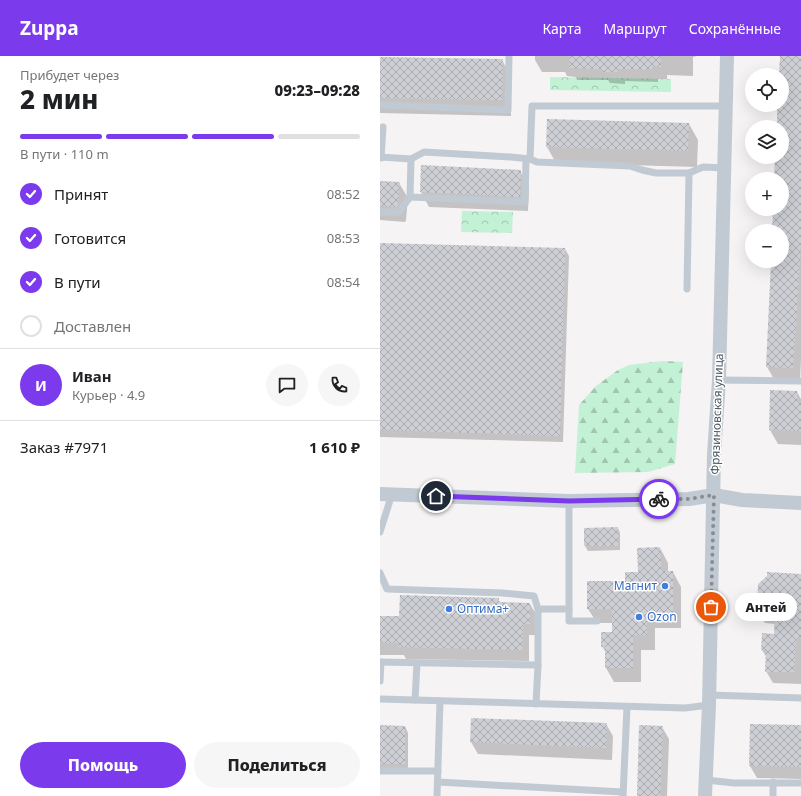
<!DOCTYPE html>
<html lang="ru">
<meta charset="utf-8">
<style>
:root{--surface:#fff;--page:#f6f6f6;--text:#202124;--muted:#757577;--line:#e0e0e0;--accent:#7c3aed}
body{margin:0;font-family:"Noto Sans",sans-serif;background:var(--page);color:var(--text);height:100vh;display:flex;flex-direction:column;font-size:15px;white-space:nowrap}
*{box-sizing:border-box;margin:0}
p{font-size:13px;color:var(--muted)}
.icon{flex:none;width:22px;height:22px;fill:none;stroke:currentColor;stroke-width:2;stroke-linecap:round;stroke-linejoin:round}
.map{position:relative;flex:1;overflow:hidden}
.drawer{display:flex;flex-direction:column;background:var(--surface);width:380px}
.drawer>*{flex:none}
.controls{position:absolute;left:365px;top:12px;display:grid;gap:8px}
.controls a{display:grid;place-items:center;width:44px;height:44px;border-radius:50%;background:var(--surface);box-shadow:0 4px 16px #0002;font-size:20px}
.pin{position:absolute;display:grid;place-items:center;width:34px;height:34px;color:#fff;margin:-17px;border:2px solid #fff;border-radius:50%;box-shadow:0 1px 4px #0007}
.courier{position:absolute;display:grid;place-items:center;width:40px;height:40px;margin:-20px;border:3px solid #7c3aed;border-radius:50%;background:#fff;color:#222;box-shadow:0 1px 5px #0007}
.bubble{position:absolute;height:28px;border-radius:14px;background:var(--surface);box-shadow:0 4px 16px #0002;font-size:13px;font-weight:800;line-height:28px;text-align:center}
.summary em{font-style:normal;font-weight:800}
.summary div{display:flex;flex-direction:column-reverse}
.summary{display:flex;align-items:center;justify-content:space-between;height:68px;padding:0 20px}
h1{font-size:26px;font-weight:800;line-height:30px}
.bar{display:grid;grid-template-columns:repeat(4,1fr);gap:6px 4px;align-content:center;height:48px;padding:0 20px}
.bar i{height:5px;border-radius:3px;background:var(--line)}
.bar .selected{background:var(--accent)}
.bar p{grid-column:span 4}
.line{display:flex;align-items:center;gap:10px;padding:0 20px;border-top:1px solid var(--line)}
.line div{flex:1}
.round{display:grid;place-items:center;flex:none;width:42px;height:42px;border-radius:21px;background:var(--page)}
ol{padding:0 20px;list-style:none}
li{display:flex;align-items:center;gap:12px;height:44px}
li p{margin-inline-start:auto}
li .icon{padding:4px;border-radius:50%;background:var(--accent);color:#fff;stroke-width:4}
li:last-child{color:var(--muted)}
li i{width:22px;height:22px;border:2px solid var(--line);border-radius:50%}
.button{display:flex;gap:8px;margin-top:auto;padding:8px 20px}
.button a{flex:1;height:46px;border-radius:24px;background:var(--accent);color:#fff;font-size:16px;font-weight:800;line-height:46px;text-align:center}
.button a+a{background:var(--page);color:var(--text)}
header{display:flex;align-items:center;gap:24px;box-sizing:border-box;height:56px;padding:0 20px;background:var(--accent);color:#fff}
header strong{font-size:19px}
nav{display:flex;gap:22px;margin-inline-start:auto;font-size:14px}
main{display:flex;flex:1;min-height:0}
.map>svg:first-child{display:block}
.forest{fill:url(#forest-firs)}
.park{fill:url(#park-crowns)}
.shadow{fill:#0003}
.building{fill:url(#building-cross-hatch)}
.lines{fill:none;stroke-linecap:round;stroke-linejoin:round}
.lane{stroke:#c1cad2;stroke-width:7}
.street{stroke:#c1cad2;stroke-width:14}
.done{stroke:#868d94;stroke-width:4;stroke-dasharray:0 7.2}
.route{stroke:#7c3aed;stroke-width:5}
.shop-dot{fill:#3f7fe0;stroke:#fff;stroke-width:1.5}
.labels{text-anchor:middle;stroke-width:3;stroke-linejoin:round;paint-order:stroke}
.street-label{font-size:12px;fill:#4a5661;stroke:#fff}
.shop-label{font-size:12px;fill:#366cbe;stroke:#fff;text-anchor:start}
</style>
<header>
<strong>Zuppa</strong>
<nav><a>Карта</a><a>Маршрут</a><a>Сохранённые</a></nav>
</header>
<main>
<section class="drawer">
<div class="summary"><div><h1>2 мин</h1><p>Прибудет через</p></div><em>09:23–09:28</em></div>
<div class="bar"><i class="selected"></i><i class="selected"></i><i class="selected"></i><i></i><p>В пути · 110 m</p></div>
<ol>
<li><svg class="icon" aria-label="check" viewBox="0 0 24 24"><path d="M5 12l5 5 9-10"/></svg>Принят<p>08:52</p></li>
<li><svg class="icon" aria-label="check" viewBox="0 0 24 24"><path d="M5 12l5 5 9-10"/></svg>Готовится<p>08:53</p></li>
<li><svg class="icon" aria-label="check" viewBox="0 0 24 24"><path d="M5 12l5 5 9-10"/></svg>В пути<p>08:54</p></li>
<li><i></i>Доставлен</li>
</ol>
<div class="line" style="height:72px"><b class="round" style="background:var(--accent);color:#fff">И</b><div><b>Иван</b><p>Курьер · 4.9</p></div><a class="round"><svg class="icon" aria-label="chat" viewBox="0 0 24 24"><path d="M4 5h16v11H9l-5 4z"/></svg></a><a class="round"><svg class="icon" aria-label="phone" viewBox="0 0 24 24"><path d="M5 4h4l2 5-3 2q2 4 5 5l2-3 5 2v4C11 20 4 13 5 4z"/></svg></a></div>
<div class="line" style="height:52px"><div>Заказ #7971</div><b>1 610 ₽</b></div>
<div class="button"><a>Помощь</a><a>Поделиться</a></div>
</section>
<div class="map">
<svg width="421" height="740" viewBox="0 0 421 740">
<defs>
<pattern id="forest-firs" width="22" height="20" patternUnits="userSpaceOnUse"><rect width="22" height="20" fill="#c3f1d5"/><path d="M5 1l3.5 6h-7zM16 11l3.5 6h-7z" fill="#a0c6b0"/></pattern>
<pattern id="park-crowns" width="20" height="18" patternUnits="userSpaceOnUse"><rect width="20" height="18" fill="#c3f1d5"/><path d="M2 6a3 3 0 1 1 6 0M12 15a3 3 0 1 1 6 0" fill="none" stroke="#a0c6b0"/></pattern>
<pattern id="building-cross-hatch" width="8" height="8" patternUnits="userSpaceOnUse"><rect width="8" height="8" fill="#cdcfd5"/><path d="M0 0l8 8M0 8l8-8" fill="none" stroke="#a8abb0"/></pattern>
</defs>
<rect width="100%" height="100%" fill="#f5f3f3"/>
<!-- forest -->
<polygon class="forest" points="283,305 303,306 295,408 268,416 195,417 199,349 216,330 238,314 249,309"/>
<!-- park -->
<g class="park">
<polygon points="170,21 291,23 291,36 170,34"/>
<polygon points="82,155 133,156 132,177 81,176"/>
</g>
<!-- shadow -->
<g class="shadow">
<polygon points="155,0 317,0 313,1 313,20 287,19 287,23 278,23 278,26 245,25 245,28 230,27 228,24 197,24 196,21 187,20 185,16 162,16 155,4"/>
<polygon points="401,0 421,0 421,304 420,324 394,323 387,311 392,205 402,205 402,175 393,175 394,153 402,153 402,123 395,123 396,101 402,101 402,71 398,71 398,49 402,49 402,19 400,19"/>
<polygon points="0,2 122,4 131,21 131,60 0,57"/>
<polygon points="309,68 318,84 317,111 176,107 167,91"/>
<polygon points="42,110 140,115 149,130 148,155 49,151 41,136"/>
<polygon points="0,126 19,127 28,142 26,164 25,166 0,164"/>
<polygon points="0,188 185,193 189,200 183,386 0,381"/>
<polygon points="417,336 421,343 421,389 398,388 390,374"/>
<polygon points="238,472 240,477 240,494 208,495 205,490 205,473"/>
<polygon points="280,492 288,507 288,516 293,516 301,531 301,572 275,572 275,594 261,594 261,626 234,626 226,612 226,597 222,590 233,577 233,567 217,567 208,553 259,517"/>
<polygon points="421,519 421,628 393,627 386,615 387,602 382,594 395,579 396,568 385,567 378,556"/>
<polygon points="118,543 121,547 150,548 157,560 156,579 149,579 149,605 26,603 24,599 0,599 0,561 20,561"/>
<polygon points="92,663 226,668 233,680 232,704 98,698 91,686"/>
<polygon points="0,670 25,670 28,677 28,714 0,714"/>
<polygon points="421,670 421,723 377,722 370,710"/>
<polygon points="282,671 289,683 287,740 258,740"/>
</g>
<!-- building -->
<g class="building">
<polygon points="190,0 280,0 281,11 272,11 272,14 238,13 238,16 222,16 222,13 189,12"/>
<polygon points="400,0 421,0 421,185 413,312 386,311 391,205 402,205 402,175 392,175 393,153 402,153 402,123 394,123 395,101 402,101 402,71 397,71 397,49 402,49 402,19 399,19"/>
<polygon points="0,1 123,3 122,44 0,42"/>
<polygon points="167,63 309,67 308,95 166,91"/>
<polygon points="41,109 141,114 140,141 40,136"/>
<polygon points="0,125 20,126 18,149 16,151 0,150"/>
<polygon points="0,187 185,192 180,380 0,374"/>
<polygon points="390,334 417,335 417,347 421,347 421,375 389,374"/>
<polygon points="238,471 238,490 204,490 204,472"/>
<polygon points="280,491 281,515 293,515 293,558 267,558 267,579 253,579 253,612 225,612 225,591 221,591 221,576 232,576 232,553 207,553 207,525 245,525 245,516 258,516 257,492"/>
<polygon points="387,516 421,518 421,582 416,582 414,616 385,616 386,594 381,594 382,577 394,578 395,557 377,556 378,528 387,520"/>
<polygon points="20,539 119,542 119,546 150,547 150,568 143,568 142,594 18,591 18,587 0,587 0,560 19,560"/>
<polygon points="91,662 227,667 226,692 90,686"/>
<polygon points="370,668 421,669 421,711 369,710"/>
<polygon points="0,669 25,670 25,708 0,708"/>
<polygon points="259,669 283,670 280,740 257,740"/>
</g>
<g class="lines">
<!-- lane -->
<g class="lane">
<polyline points="0,49 128,54 129,0"/>
<polyline points="0,101 31,103 44,96 131,101 150,103"/>
<polyline points="1,102 3,71"/>
<polyline points="31,103 30,141 145,146 146,103"/>
<polyline points="344,112 323,111 309,117 276,117 262,114 250,110 157,106 150,103 152,50 345,50"/>
<polyline points="0,156 19,156 30,141"/>
<polyline points="307,233 309,117"/>
<polyline points="339,324 421,325"/>
<polyline points="0,476 12,438"/>
<polyline points="0,517 7,533 123,537 154,540 158,553"/>
<polyline points="189,553 189,565 217,565"/>
<polyline points="0,606 158,609 156,648"/>
<polyline points="158,609 158,553 189,553 189,445"/>
<polyline points="0,625 1,606"/>
<polyline points="329,639 421,642"/>
<polyline points="0,643 305,652 329,649"/>
<polyline points="35,644 37,607"/>
<polyline points="0,715 58,715"/>
<polyline points="326,724 354,727 421,727"/>
<polyline points="58,726 243,736"/>
<polyline points="57,740 60,645"/>
<polyline points="243,740 247,651"/>
<polyline points="393,740 393,726"/>
</g>
<!-- street -->
<g class="street">
<polyline points="0,438 189,445 309,443 334,439 362,444 421,447"/>
<polyline points="325,740 329,649 334,398 339,324 347,0"/>
</g>
</g>
<g class="lines">
<!-- done -->
<polyline class="done" points="279,443 308,443 334,439 331,551"/>
<!-- route -->
<polyline class="route" points="56,440 189,445 279,443"/>
</g>
<!-- markers -->
<g class="shop-dot">
<circle cx="285" cy="530" r="4"/>
<circle cx="69" cy="553" r="4"/>
<circle cx="259" cy="561" r="4"/>
</g>
<g class="labels">
<!-- street labels -->
<g class="street-label">
<text transform="translate(337 358) rotate(-88)" y="4">Фрязиновская улица</text>
</g>
<!-- shop labels -->
<g class="shop-label">
<text x="277" y="534" text-anchor="end">Магнит</text>
<text x="77" y="557">Оптима+</text>
<text x="267" y="565">Ozon</text>
</g>
</g>
</svg>
<div class="controls">
<a><svg class="icon" aria-label="locate" viewBox="0 0 24 24"><circle cx="12" cy="12" r="6"/><path d="M12 2v4M12 18v4M2 12h4M18 12h4"/></svg></a>
<a><svg class="icon" aria-label="layers" viewBox="0 0 24 24"><path d="M12 4l9 5-9 5-9-5zM3 14l9 5 9-5"/></svg></a>
<a>+</a>
<a>−</a>
</div>
<div class="pin" style="left:331px;top:551px;background:#ea580c"><svg class="icon" aria-label="bag" viewBox="0 0 24 24"><path d="M5 8h14l-1 12H6zM9 8a3 3 0 0 1 6 0"/></svg></div>
<div class="pin" style="left:56px;top:440px;background:#1f2937"><svg class="icon" aria-label="home" viewBox="0 0 24 24"><path d="M3 11l9-7 9 7M6 9v11h12V9"/></svg></div>
<div class="courier" style="left:279px;top:443px"><svg class="icon" aria-label="bike" viewBox="0 0 24 24"><circle cx="6" cy="16" r="4"/><circle cx="18" cy="16" r="4"/><path d="M6 16l4-8h5l3 8M10 8l3 8H6M13 5h3"/></svg></div>
<div class="bubble" style="left:355px;top:537px;width:62px">Антей</div>
</div>
</main>
